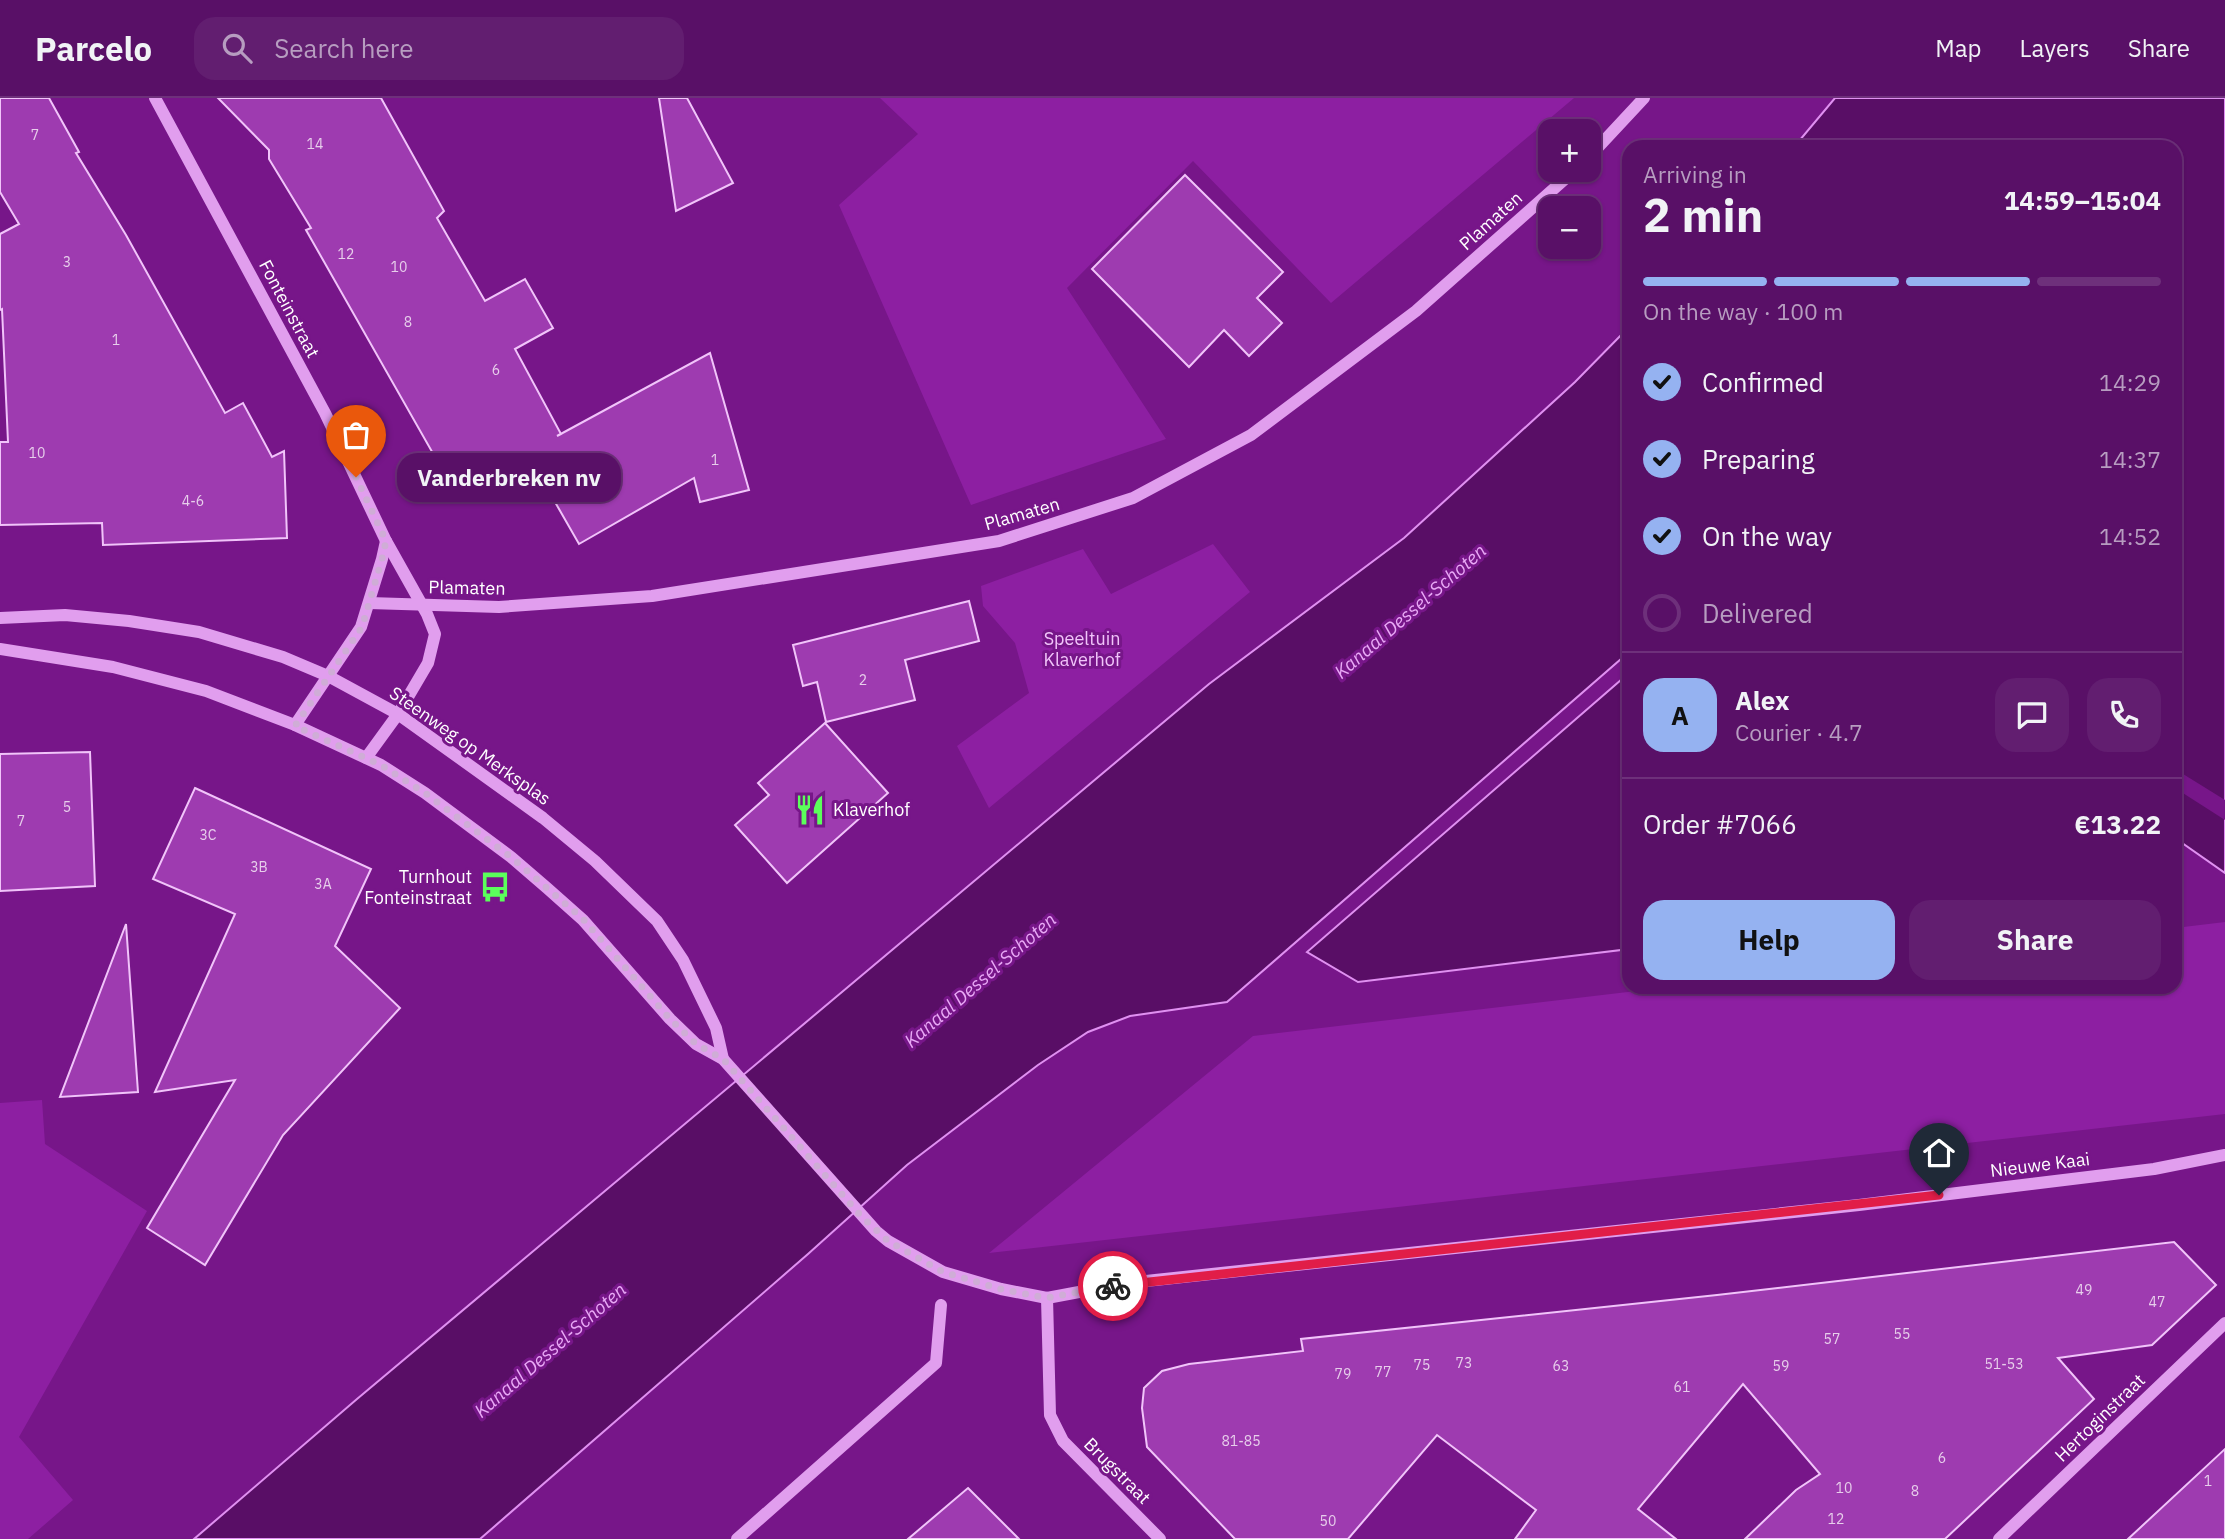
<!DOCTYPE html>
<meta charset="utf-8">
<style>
:root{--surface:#591067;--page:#621e70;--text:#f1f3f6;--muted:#b79dc0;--line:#6e307b;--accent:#95b2f1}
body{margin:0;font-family:"IBM Plex Sans",sans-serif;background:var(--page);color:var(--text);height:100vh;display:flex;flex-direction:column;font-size:26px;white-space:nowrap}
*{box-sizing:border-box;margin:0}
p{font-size:23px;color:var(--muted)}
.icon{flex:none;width:38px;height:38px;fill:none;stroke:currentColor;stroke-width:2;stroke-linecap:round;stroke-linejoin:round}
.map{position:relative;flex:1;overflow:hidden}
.drawer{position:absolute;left:1622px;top:42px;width:560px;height:854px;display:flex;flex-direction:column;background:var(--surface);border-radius:21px;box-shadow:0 2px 5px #0004,0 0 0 2px var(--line)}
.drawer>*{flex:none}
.buttons{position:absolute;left:1538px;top:21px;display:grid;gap:14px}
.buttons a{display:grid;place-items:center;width:63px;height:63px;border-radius:14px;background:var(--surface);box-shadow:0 2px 5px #0004,0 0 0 2px var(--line);font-size:35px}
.pin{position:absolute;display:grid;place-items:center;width:60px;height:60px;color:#fff;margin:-72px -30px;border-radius:50% 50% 50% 0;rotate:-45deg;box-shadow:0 0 7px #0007}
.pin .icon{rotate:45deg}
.courier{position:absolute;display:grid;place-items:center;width:70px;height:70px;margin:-35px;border:5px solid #e11d48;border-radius:50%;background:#fff;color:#222;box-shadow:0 2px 9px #0007}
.bubble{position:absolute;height:49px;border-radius:21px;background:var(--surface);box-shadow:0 2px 5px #0004,0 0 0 2px var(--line);font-size:23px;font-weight:700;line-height:49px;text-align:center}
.overview em{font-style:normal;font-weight:700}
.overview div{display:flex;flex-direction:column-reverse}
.overview{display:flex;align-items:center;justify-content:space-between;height:119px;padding:0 21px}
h1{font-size:46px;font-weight:700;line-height:52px}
.bar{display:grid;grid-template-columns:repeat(4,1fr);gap:10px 7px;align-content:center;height:84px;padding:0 21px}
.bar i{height:9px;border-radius:5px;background:var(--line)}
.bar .active{background:var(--accent)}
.bar p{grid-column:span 4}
.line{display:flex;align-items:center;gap:18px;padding:0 21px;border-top:2px solid var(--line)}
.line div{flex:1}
.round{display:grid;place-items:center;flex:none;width:74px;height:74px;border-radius:21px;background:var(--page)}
ol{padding:0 21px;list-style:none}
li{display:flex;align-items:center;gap:21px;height:77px}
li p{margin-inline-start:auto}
li .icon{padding:7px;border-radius:50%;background:var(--accent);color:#111;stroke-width:4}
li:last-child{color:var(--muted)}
li i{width:38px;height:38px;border:4px solid var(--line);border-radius:50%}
.button{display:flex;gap:14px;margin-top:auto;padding:14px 21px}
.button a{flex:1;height:80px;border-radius:21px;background:var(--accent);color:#111;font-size:28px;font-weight:700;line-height:80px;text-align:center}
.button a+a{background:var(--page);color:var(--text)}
header{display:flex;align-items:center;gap:42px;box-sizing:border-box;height:98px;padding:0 35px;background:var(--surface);border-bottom:2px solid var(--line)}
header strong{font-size:33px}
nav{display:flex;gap:38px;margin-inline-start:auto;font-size:24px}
.search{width:490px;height:63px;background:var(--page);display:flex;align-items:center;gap:18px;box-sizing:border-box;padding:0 24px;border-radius:21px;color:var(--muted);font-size:26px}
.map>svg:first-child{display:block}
.green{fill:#8d1fa2}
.water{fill:#590e66;stroke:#e090f1;stroke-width:2}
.pier{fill:#771689}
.building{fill:#9e3bb0;stroke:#f1c4fa;stroke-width:2}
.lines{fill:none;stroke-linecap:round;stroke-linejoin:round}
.minor{stroke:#e19eee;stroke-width:12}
.done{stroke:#cfadd6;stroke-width:7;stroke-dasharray:0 12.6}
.route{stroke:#e11d48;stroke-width:9}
.labels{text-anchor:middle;stroke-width:6;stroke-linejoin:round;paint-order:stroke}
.number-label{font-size:14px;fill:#e7ceeb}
.street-label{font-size:18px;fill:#fff;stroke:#771689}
.park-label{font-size:18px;fill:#f1c4fa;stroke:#771689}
.poi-label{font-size:18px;fill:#fff;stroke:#771689;text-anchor:start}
.water-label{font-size:19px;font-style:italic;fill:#e9a9f6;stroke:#771689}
</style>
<header>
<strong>Parcelo</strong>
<div class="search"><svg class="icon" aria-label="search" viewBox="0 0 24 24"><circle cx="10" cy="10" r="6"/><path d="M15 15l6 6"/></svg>Search here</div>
<nav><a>Map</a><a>Layers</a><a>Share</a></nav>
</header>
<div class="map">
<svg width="2225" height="1441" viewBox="0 0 2225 1441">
<rect width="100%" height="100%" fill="#771689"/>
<!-- green -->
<g class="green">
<polygon points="880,0 1574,0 1331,205 1193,63 1067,190 1166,341 971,407 839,107 918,36"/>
<polygon points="1213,446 1250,494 989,710 957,648 1029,595 1015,545 983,508 981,488 1083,451 1111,496"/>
<polygon points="2225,824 2225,1016 989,1155 1253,938 1670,889 2175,889 2175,830"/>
<polygon points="42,1002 45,1046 147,1113 19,1339 73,1402 28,1441 0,1441 0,1005"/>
</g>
<!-- water -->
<g class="water">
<polygon points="1835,0 2225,0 2225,775 2175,740 2175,49 1794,49"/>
<polygon points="1629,229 1629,554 1227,904 1130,918 1088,934 1038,967 907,1067 808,1156 480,1441 194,1441 357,1301 1209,586 1404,440 1575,284"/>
<polygon points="1629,575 1629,851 1358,884 1307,854"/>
</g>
<!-- pier -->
<polygon class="pier" points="2175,671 2225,702 2225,722 2175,690"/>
<!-- building -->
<g class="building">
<polygon points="0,0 49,0 79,54 76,55 126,137 225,315 243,305 272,359 284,353 287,440 103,447 102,425 0,427 0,344 8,344 2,211 0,212 0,136 19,126 0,94"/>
<polygon points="218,0 381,0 444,113 437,120 485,203 525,181 553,230 515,251 561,336 557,338 710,255 749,392 700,404 694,380 579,446 527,355 456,396 306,132 311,130 269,61 269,52"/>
<polygon points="659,0 687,0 733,85 676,113"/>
<polygon points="1185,77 1283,174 1257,200 1282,225 1249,258 1224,232 1189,269 1092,171"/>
<polygon points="969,503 979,543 905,562 915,602 826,624 817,584 803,588 793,547"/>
<polygon points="825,625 888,695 787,785 735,727 769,697 758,685"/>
<polygon points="90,654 95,788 0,793 0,656"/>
<polygon points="195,690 371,771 335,848 400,910 283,1037 205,1167 147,1130 235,982 155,994 235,816 153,781"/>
<polygon points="126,826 138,994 60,999"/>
<polygon points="2174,1144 2216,1187 2152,1247 2058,1260 2094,1301 1945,1441 1745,1441 1796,1392 1820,1376 1743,1286 1638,1411 1676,1441 1515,1441 1536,1412 1437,1337 1348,1441 1235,1441 1147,1349 1142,1310 1144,1290 1162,1273 1189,1266 1303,1253 1301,1241 1717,1197"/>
<polygon points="2225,1351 2225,1441 2128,1441"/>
<polygon points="968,1390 1019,1441 908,1441"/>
</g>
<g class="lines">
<!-- minor -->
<g class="minor">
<polyline points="155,0 325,315 386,443 427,516 435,536 428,565 398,616 366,660"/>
<polyline points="1589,59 1644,0"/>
<polyline points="369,505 499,509 652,498 999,443 1133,400 1251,337 1416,213 1575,72"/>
<polyline points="0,520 65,517 129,523 199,534 283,559 328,578 398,616 543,720 595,763 657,823 683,862 716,930 723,961"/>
<polyline points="0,551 113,569 206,593 295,627 381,667 425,695 511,759 547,790 583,822 670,921 696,946 723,961 876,1133 888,1143 943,1174 1001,1191 1047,1200 1127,1185 1859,1107 2154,1071 2225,1057"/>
<polyline points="295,627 361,529 382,461 386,443"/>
<polyline points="1047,1200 1050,1317 1063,1343 1160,1441"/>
<polyline points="737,1441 936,1265 941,1207"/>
<polyline points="1999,1441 2225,1225"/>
</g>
</g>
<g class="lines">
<!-- done -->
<polyline class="done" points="356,379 386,443 382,461 362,529 295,628 381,667 425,695 511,759 583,821 670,921 696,946 723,961 861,1118 888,1143 943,1174 1001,1191 1046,1200 1113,1188"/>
<!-- route -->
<polyline class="route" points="1113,1188 1939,1097"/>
</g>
<!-- icons -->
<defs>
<g id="restaurant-bare" transform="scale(2.415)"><path d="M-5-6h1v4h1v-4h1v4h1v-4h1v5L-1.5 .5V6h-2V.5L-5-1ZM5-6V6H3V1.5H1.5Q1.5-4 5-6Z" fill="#5bff5b" stroke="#771689" stroke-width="2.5" paint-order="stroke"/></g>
<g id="bus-bare" transform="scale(2.415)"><path d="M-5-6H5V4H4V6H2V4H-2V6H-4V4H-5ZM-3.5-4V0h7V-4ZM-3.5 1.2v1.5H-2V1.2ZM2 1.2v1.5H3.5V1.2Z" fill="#5bff5b" stroke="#771689" stroke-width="2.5" paint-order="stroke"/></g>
</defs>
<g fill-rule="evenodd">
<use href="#restaurant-bare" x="810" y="712"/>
<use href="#bus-bare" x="495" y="789"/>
</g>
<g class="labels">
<!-- number labels -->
<g class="number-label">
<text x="35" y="42">7</text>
<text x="315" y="51">14</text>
<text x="346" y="161">12</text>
<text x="67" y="169">3</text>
<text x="399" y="174">10</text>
<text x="408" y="229">8</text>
<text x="116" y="247">1</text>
<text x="496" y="277">6</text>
<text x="37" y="360">10</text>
<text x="715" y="367">1</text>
<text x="193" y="408">4-6</text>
<text x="863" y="587">2</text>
<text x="67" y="714">5</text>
<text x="21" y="728">7</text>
<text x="208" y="742">3C</text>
<text x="259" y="774">3B</text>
<text x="323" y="791">3A</text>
<text x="2084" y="1197">49</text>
<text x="2157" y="1209">47</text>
<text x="1902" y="1241">55</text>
<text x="1832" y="1246">57</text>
<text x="1464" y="1270">73</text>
<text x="2004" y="1271">51-53</text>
<text x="1422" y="1272">75</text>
<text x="1561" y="1273">63</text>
<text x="1781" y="1273">59</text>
<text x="1383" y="1279">77</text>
<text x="1343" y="1281">79</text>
<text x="1682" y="1294">61</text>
<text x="1241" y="1348">81-85</text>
<text x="1942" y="1365">6</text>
<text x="2208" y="1388">1</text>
<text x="1844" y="1395">10</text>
<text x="1915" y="1398">8</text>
<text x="1836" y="1426">12</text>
<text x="1328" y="1428">50</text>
</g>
<!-- street labels -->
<g class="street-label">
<text transform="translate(1491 123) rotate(-42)" y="6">Plamaten</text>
<text transform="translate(289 211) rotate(62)" y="6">Fonteinstraat</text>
<text transform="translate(1022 416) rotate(-16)" y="6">Plamaten</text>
<text transform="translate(467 490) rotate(1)" y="6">Plamaten</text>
<text transform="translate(470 648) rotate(35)" y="6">Steenweg op Merksplas</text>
<text transform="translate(2040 1067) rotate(-7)" y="6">Nieuwe Kaai</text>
<text transform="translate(2100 1320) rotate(-44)" y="6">Hertoginstraat</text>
<text transform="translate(1117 1373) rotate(45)" y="6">Brugstraat</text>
</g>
<!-- park labels -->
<g class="park-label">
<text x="1082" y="547">Speeltuin<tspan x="1082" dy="21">Klaverhof</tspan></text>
</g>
<!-- poi labels -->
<g class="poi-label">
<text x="833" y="718">Klaverhof</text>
<text x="472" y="785" text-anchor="end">Turnhout<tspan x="472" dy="21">Fonteinstraat</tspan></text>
</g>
<!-- water labels -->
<g class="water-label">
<text transform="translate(1410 513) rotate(-41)" y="7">Kanaal Dessel-Schoten</text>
<text transform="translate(980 882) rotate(-41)" y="7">Kanaal Dessel-Schoten</text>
<text transform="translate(550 1252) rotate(-41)" y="7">Kanaal Dessel-Schoten</text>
</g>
</g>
</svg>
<div class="buttons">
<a>+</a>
<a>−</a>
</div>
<div class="pin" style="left:356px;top:379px;background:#ea580c"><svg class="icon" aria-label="bag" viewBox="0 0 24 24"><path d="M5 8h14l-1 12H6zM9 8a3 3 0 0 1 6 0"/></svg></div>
<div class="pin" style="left:1939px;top:1097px;background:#1f2937"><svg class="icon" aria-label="home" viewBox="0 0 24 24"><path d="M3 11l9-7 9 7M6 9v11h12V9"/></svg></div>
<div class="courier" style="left:1113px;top:1188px"><svg class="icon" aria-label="bike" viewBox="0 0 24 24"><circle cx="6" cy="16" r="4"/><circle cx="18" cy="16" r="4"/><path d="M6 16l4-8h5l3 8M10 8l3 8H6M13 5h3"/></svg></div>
<div class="bubble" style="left:397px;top:355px;width:224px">Vanderbreken nv</div>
<section class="drawer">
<div class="overview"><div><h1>2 min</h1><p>Arriving in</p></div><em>14:59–15:04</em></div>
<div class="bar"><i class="active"></i><i class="active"></i><i class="active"></i><i></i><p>On the way · 100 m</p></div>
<ol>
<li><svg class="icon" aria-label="check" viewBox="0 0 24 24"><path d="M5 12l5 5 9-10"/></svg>Confirmed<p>14:29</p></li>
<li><svg class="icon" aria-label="check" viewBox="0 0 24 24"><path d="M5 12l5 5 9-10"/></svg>Preparing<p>14:37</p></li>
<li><svg class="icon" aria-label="check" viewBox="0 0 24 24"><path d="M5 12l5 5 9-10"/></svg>On the way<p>14:52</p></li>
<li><i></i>Delivered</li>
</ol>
<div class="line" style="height:126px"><b class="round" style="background:var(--accent);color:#111">A</b><div><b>Alex</b><p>Courier · 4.7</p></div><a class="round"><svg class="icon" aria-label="chat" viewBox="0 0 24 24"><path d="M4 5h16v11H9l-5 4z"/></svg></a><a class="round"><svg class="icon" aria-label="phone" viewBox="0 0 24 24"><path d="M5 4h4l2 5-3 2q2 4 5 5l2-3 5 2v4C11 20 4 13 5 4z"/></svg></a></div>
<div class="line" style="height:91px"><div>Order #7066</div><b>€13.22</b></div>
<div class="button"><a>Help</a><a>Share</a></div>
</section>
</div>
